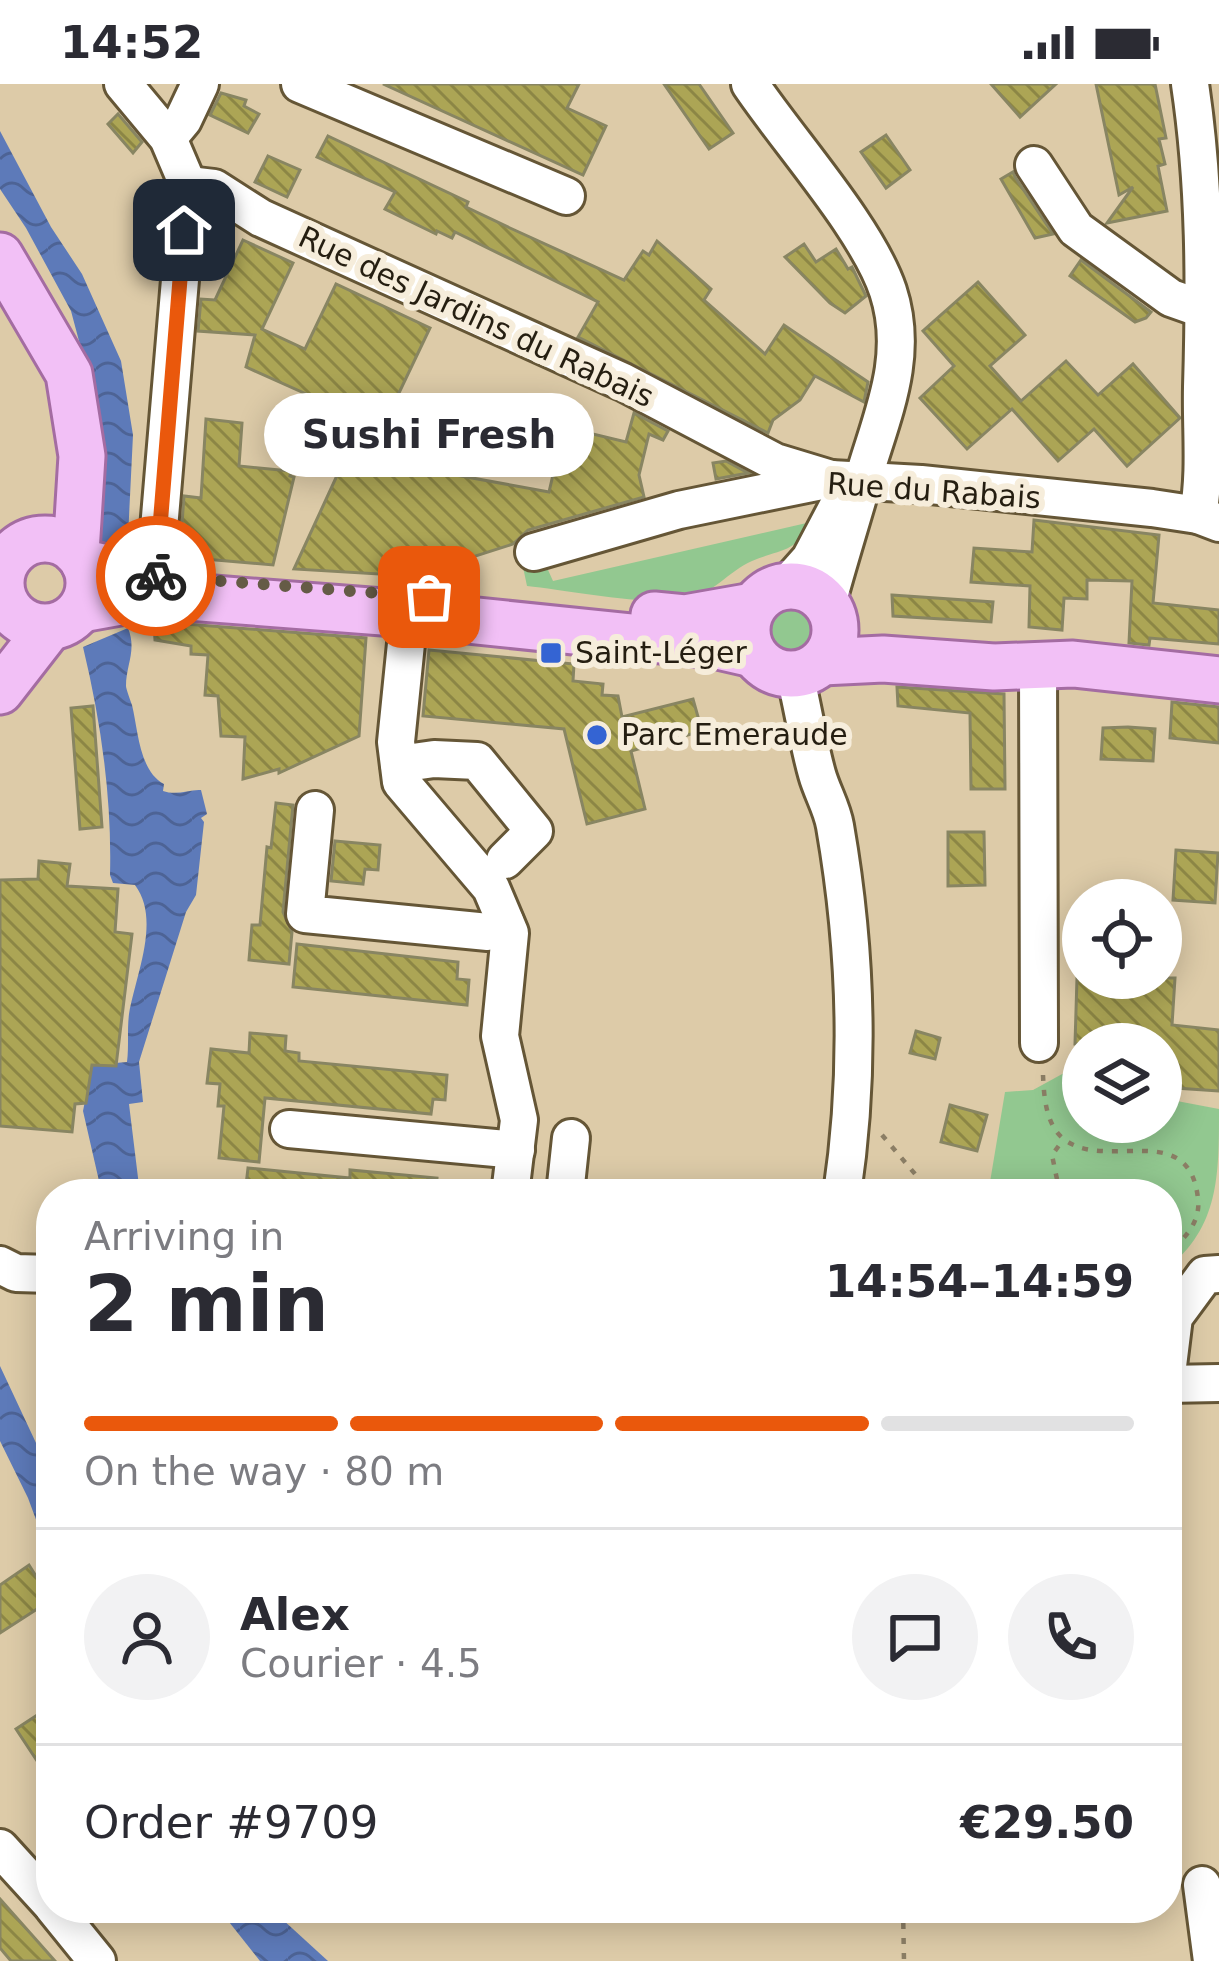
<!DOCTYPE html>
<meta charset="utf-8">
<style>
:root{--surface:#fff;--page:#f2f2f3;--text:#2b2b33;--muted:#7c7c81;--line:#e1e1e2;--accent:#ea580c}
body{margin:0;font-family:"DejaVu Sans",sans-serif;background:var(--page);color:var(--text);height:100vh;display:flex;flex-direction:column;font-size:45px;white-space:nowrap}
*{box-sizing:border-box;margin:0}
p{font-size:39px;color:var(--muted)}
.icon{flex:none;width:66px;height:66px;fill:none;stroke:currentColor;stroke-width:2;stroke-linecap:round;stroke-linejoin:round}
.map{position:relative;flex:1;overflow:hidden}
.details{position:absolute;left:36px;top:1095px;width:1146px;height:744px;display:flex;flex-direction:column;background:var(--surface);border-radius:48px;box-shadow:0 6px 30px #0003}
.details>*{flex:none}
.buttons{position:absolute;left:1062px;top:795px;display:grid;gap:24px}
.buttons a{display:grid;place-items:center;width:120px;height:120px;border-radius:50%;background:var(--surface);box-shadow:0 6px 30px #0003;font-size:60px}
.pin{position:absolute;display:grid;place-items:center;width:102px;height:102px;color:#fff;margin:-51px;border-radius:24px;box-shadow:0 6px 18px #0006}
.courier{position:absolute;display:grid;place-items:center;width:120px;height:120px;margin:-60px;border:9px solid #ea580c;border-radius:50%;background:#fff;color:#222;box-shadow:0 3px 15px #0007}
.bubble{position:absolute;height:84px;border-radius:42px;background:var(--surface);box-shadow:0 6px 30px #0003;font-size:39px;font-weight:800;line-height:84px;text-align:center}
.summary em{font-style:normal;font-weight:800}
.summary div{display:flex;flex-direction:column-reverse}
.summary{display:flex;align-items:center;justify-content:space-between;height:204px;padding:0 48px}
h1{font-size:78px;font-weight:800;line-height:90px}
.bar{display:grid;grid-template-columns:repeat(4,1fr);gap:18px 12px;align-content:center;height:144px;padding:0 48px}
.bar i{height:15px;border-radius:9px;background:var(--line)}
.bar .active{background:var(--accent)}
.bar p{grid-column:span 4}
.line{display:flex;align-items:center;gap:30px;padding:0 48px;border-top:3px solid var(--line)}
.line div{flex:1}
.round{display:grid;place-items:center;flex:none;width:126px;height:126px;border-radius:63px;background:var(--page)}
.status{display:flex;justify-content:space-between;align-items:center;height:84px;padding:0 60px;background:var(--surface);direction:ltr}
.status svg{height:33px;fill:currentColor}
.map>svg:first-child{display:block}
.green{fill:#92c890}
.water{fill:url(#water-waves)}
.building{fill:url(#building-back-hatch);stroke:#888562;stroke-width:3}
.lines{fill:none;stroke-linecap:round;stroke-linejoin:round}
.minor-casing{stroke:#655636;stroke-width:42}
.major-casing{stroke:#a46ca2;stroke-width:51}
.path{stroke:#8b7e65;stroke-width:4.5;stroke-dasharray:6 9;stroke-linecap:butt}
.minor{stroke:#fff;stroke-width:36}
.major{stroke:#f2c0f6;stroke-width:45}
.done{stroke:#655b46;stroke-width:12;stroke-dasharray:0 21.6}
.route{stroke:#ea580c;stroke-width:15}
.poi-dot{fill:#3464d3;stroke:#f6eddb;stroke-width:4.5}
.labels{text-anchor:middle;stroke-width:12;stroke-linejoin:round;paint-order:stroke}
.street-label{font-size:30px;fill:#251e11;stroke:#f6eddb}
.poi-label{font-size:30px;fill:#251e11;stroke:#f6eddb;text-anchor:start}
</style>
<div class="status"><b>14:52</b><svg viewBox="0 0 49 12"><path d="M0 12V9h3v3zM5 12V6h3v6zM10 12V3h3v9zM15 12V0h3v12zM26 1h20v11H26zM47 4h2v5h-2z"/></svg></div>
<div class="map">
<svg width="1219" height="1877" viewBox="0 0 1219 1877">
<defs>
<pattern id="water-waves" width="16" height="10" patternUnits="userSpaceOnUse" patternTransform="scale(3)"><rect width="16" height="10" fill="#5d7ab9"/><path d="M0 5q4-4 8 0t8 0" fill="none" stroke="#4d6395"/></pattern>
<pattern id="building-back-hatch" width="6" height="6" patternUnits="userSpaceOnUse" patternTransform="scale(3)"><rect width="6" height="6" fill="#aca555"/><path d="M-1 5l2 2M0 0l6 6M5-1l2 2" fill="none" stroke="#8c8645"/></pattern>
</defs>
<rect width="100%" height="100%" fill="#ddcba8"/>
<!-- green -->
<g class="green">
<path d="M811 438C797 469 780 465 752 477 729 487 713 510 687 515 653 523 566 506 527 502L523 483 544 477 553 497Z"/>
<circle cx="788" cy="546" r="26"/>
<path d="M1064 989 1083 995V1038H1161V1014L1219 1025C1219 1094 1219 1142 1167 1185V1110H988L1005 1008 1033 1006Z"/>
</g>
<!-- water -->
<g class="water">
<polygon points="0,47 51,143 82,190 121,277 133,351 127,474 93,460 83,272 71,227 26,144 0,105"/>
<path d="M128 544C137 566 126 581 126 602 126 605 131 618 132 621 138 645 139 687 164 700L163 707C177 712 190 705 201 706L207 730 201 734 204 738 196 811 186 828 139 978 143 1018 129 1020 140 1110H102L83 1027 92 981 127 978C129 962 127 946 129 930 136 890 161 836 135 801L113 799 110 791C112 714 101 638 83 563Z"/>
<polygon points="0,1282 51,1391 51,1476 28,1414 0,1357"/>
<polygon points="218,1824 270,1824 328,1877 260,1877"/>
</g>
<!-- building -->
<g class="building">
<polygon points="383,0 579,0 567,24 606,42 583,91"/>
<polygon points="664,0 699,0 733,49 709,65"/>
<polygon points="991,0 1056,0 1020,33"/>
<polygon points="1096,0 1155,0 1166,54 1159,55 1165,80 1158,82 1167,127 1107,139 1133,103 1119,111"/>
<polygon points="221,9 246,16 244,22 259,30 248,49 210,31"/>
<polygon points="118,30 142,58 133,69 108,40"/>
<polygon points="886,51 910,86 886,104 861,68"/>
<polygon points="328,52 468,118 466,123 510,144 624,196 643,167 649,171 657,157 711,205 704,216 765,270 784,241 868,298 864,318 815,292 800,316 773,336 768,349 578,253 598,218 455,148 452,154 437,147 436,150 385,125 395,108 317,73"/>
<polygon points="268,72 300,86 287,113 255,98"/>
<polygon points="1013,88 1015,93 1053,150 1035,154 1001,95"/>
<polygon points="243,156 293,179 262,245 305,265 336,200 430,244 397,313 444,318 434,387 549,408 564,343 626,358 634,329 668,347 663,356 649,350 639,391 644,413 528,446 513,460 413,492 294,485 340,385 350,389 366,350 383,351 321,325 324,318 246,283 255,251 198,247 201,215 215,216"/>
<polygon points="804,160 816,178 836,165 848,185 852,183 866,212 845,229 830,219 785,173"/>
<polygon points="1081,176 1151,228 1146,234 1135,238 1070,192"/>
<polygon points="978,198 1025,251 990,282 1021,317 1066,277 1098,311 1133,280 1180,334 1127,382 1094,345 1058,377 1012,325 967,365 920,314 954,282 923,247"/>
<polygon points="206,335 242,339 239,382 291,387 290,392 294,393 273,481 193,474 180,467 184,412 201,414"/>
<polygon points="726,377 748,389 716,395 713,379"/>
<polygon points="1034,436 1159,451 1153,519 1219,526 1219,560 1150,554 1149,561 1129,559 1132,497 1087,496 1087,515 1064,514 1062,546 1029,543 1030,502 971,498 974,464 1032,468"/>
<polygon points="892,511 993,518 991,538 893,532"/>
<polygon points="160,538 366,554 359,652 279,689 279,685 243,695 245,653 221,652 218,612 205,611 208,571 191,570 191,562 155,556 154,539"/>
<polygon points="429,566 574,580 573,597 603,600 602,611 618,612 622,633 693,615 702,647 631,667 645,725 587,740 564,645 423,632"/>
<polygon points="897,603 1004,610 1005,705 971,705 970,629 898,622"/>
<polygon points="1172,618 1219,623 1219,659 1170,654"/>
<polygon points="93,622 102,743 80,745 71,624"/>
<polygon points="1128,643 1155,645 1153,677 1101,675 1103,644"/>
<polygon points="276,719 293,721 283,828 292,848 289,880 249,876 252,841 260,841 267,763 271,764"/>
<polygon points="948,748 984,748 985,801 948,802"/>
<polygon points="335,757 380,761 378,786 365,785 363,800 331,797"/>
<polygon points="1176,766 1218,769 1215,819 1173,816"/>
<polygon points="39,777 70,780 67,802 118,805 115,848 132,850 116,982 92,981 86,1019 75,1020 72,1048 0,1042 0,796 38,795"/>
<polygon points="297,860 458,878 457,895 469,896 467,921 293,903"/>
<polygon points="1077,894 1175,894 1172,941 1219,946 1219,1007 1161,1003 1161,960 1075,960"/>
<polygon points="916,947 940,954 935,975 910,969"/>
<polygon points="250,949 286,952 285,967 299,969 299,977 447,991 445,1016 433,1015 431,1030 265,1014 259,1078 219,1074 224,1022 218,1022 220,1000 207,999 211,965 249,969"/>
<polygon points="950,1021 987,1031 977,1067 941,1058"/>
<polygon points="248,1084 350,1094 350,1086 437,1094 436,1110 245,1110"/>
<polygon points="29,1481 51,1516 0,1549 0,1501"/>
<polygon points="51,1622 51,1698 16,1645"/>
<polygon points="0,1815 55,1877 11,1877 0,1864"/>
</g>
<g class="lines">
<!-- minor casing -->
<g class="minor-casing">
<g id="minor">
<polyline points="123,0 168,54 188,101 155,492"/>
<polyline points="300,0 566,112"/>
<path d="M750 0C789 58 867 144 888 207 910 274 881 333 863 396 851 438 838 479 827 520"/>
<path d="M1190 0C1205 100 1205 201 1202 303 1201 346 1206 388 1198 431"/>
<polyline points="168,54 183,36 200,0"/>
<polyline points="1034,81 1076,145 1171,214 1205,226"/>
<polyline points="188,101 214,104 261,134 623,298 775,378 831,395"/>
<polyline points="534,468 679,426 831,395 921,400 1152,424 1198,431 1219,439"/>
<polyline points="786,502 810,475 839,420"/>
<polyline points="409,530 396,658 401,698 491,804 510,849 500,952 519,1036 510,1110"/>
<polyline points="1038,580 1039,959"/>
<path d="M795 591C803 624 808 658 817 690 822 708 832 724 835 742 856 863 860 990 842 1110"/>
<polyline points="399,680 434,675 477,677 534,747 505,776"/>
<polyline points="315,726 305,830 488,848 505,838"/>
<polyline points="289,1045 516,1066"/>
<polyline points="565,1110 571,1054"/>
<polyline points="0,1181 16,1189 51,1190"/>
<polyline points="1167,1290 1174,1233 1205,1191 1219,1190"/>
<polyline points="1167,1300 1219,1299"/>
<polyline points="0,1764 51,1820"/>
<polyline points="1202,1801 1212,1877"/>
<polyline points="54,1824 97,1877"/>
</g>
</g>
<!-- major casing -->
<g class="major-casing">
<g id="major">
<polyline points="0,172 69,290 82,372 76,468"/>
<circle cx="45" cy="499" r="44"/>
<polyline points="84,479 139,491 176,494"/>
<circle cx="791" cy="546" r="44"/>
<polyline points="81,525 159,511 201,514 409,530 718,562 753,570"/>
<polyline points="654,531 685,534 753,522"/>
<polyline points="822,578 883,575 994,583 1073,580 1219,596"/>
<polyline points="0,607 49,544"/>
</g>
</g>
<!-- path -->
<g class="path">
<polyline points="0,478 5,482"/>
<path d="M1043 991C1044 1014 1046 1045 1068 1058 1111 1085 1190 1036 1198 1115 1201 1138 1184 1156 1167 1169"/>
<polyline points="882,1051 932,1110"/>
<polyline points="1060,1110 1052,1071 1063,1056"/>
<polyline points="903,1824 904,1877"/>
</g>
<!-- minor -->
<use href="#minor" class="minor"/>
<!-- major -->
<use href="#major" class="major"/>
</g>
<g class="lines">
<!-- done -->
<polyline class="done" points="156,492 429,513"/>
<!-- route -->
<polyline class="route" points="156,492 184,146"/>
</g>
<!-- markers -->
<g class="poi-dot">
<rect x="539" y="557" width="24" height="24" rx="6"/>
<circle cx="597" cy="651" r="12"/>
</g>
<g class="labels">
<!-- street labels -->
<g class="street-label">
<text transform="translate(476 233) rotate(25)" y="10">Rue des Jardins du Rabais</text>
<text transform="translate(934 407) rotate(4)" y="10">Rue du Rabais</text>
</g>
<!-- poi labels -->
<g class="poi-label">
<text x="575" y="579">Saint-Léger</text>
<text x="621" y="661">Parc Emeraude</text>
</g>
</g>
</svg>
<div class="buttons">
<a><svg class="icon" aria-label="locate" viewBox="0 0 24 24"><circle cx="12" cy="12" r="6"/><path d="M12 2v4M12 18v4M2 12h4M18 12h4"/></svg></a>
<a><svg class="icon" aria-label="layers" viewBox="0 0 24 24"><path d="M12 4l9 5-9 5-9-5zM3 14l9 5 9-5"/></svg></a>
</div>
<div class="pin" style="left:429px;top:513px;background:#ea580c"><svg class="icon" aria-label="bag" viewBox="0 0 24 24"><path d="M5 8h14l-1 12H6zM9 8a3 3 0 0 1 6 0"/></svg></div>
<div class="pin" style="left:184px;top:146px;background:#1f2937"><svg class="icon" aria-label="home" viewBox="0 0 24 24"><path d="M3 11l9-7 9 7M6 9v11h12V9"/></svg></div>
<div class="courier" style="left:156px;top:492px"><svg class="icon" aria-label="bike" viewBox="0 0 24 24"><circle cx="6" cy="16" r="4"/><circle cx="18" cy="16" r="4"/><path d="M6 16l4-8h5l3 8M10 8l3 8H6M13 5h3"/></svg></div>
<div class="bubble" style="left:264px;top:309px;width:330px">Sushi Fresh</div>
<section class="details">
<div class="summary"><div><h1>2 min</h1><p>Arriving in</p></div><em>14:54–14:59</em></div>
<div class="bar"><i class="active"></i><i class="active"></i><i class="active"></i><i></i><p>On the way · 80 m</p></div>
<div class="line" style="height:216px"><a class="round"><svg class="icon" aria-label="person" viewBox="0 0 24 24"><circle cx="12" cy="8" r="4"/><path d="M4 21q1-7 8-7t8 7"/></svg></a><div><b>Alex</b><p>Courier · 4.5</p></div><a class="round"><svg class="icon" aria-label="chat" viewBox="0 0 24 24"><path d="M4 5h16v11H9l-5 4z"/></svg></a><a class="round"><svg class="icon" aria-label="phone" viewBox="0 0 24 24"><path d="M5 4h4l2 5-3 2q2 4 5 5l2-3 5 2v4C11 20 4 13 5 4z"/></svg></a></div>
<div class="line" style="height:156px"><div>Order #9709</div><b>€29.50</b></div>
</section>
</div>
